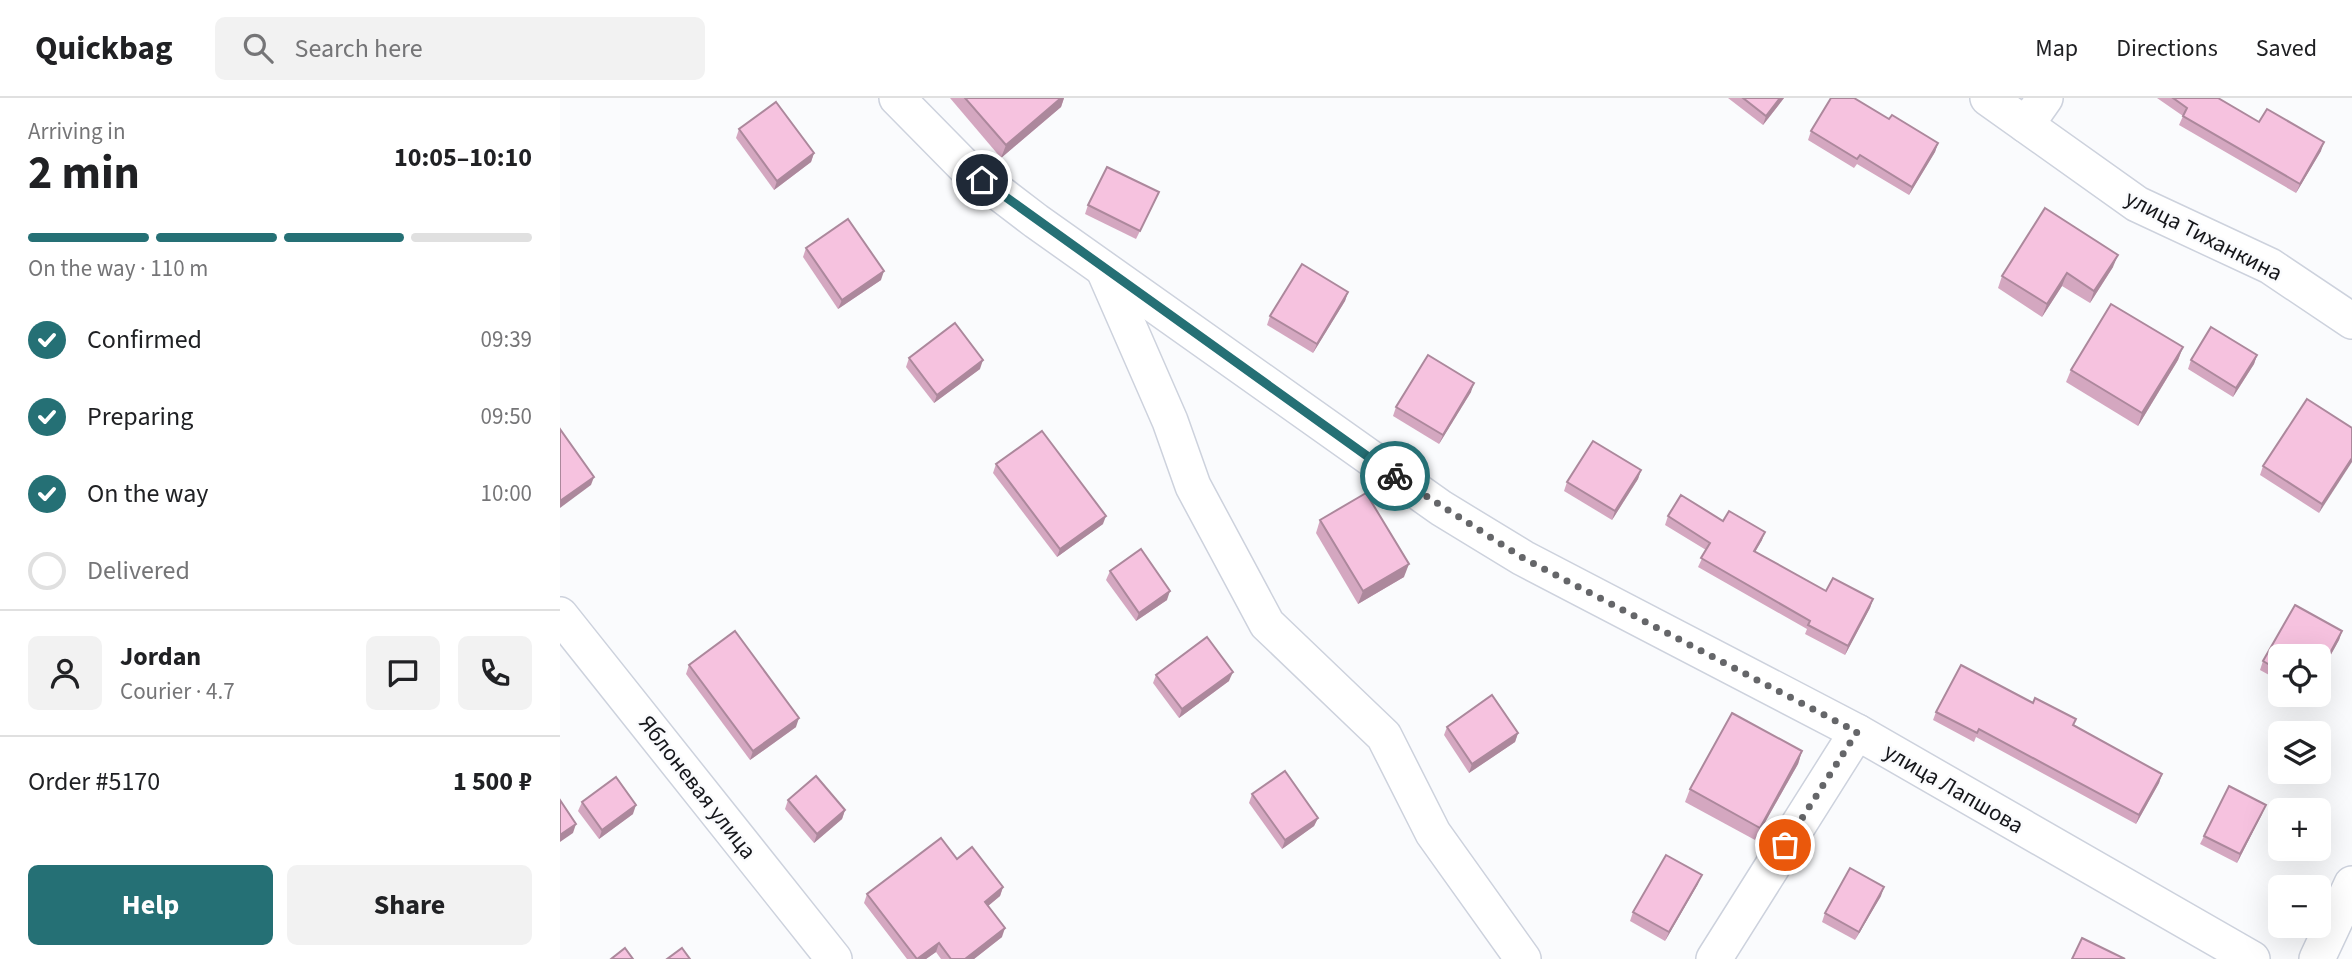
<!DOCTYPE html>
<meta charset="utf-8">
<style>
:root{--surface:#fff;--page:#f2f2f2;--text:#202124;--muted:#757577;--line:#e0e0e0;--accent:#257075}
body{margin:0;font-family:"Source Sans 3",sans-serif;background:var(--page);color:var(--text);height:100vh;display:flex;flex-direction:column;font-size:26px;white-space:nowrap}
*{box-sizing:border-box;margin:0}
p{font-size:23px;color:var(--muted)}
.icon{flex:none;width:38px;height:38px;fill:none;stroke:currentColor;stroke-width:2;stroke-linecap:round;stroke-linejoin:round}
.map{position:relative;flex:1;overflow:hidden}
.side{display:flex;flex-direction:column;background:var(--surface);width:560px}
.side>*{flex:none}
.tools{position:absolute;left:1708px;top:546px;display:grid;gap:14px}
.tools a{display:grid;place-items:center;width:63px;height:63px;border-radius:10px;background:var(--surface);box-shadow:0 7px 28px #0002;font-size:35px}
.pin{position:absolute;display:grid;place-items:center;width:60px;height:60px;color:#fff;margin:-30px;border:4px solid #fff;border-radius:50%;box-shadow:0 2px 7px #0007}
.courier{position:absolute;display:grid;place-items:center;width:70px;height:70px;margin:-35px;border:5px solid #257075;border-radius:50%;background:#fff;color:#222;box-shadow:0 2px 9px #0007}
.headline em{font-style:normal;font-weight:700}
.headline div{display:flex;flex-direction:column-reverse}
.headline{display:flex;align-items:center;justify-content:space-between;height:119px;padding:0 28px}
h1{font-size:46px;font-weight:700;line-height:52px}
.bar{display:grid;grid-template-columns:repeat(4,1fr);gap:10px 7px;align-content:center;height:84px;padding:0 28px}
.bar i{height:9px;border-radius:5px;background:var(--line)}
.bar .current{background:var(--accent)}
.bar p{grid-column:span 4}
.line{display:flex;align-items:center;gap:18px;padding:0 28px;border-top:2px solid var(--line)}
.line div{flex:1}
.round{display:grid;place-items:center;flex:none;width:74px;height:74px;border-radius:10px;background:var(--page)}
ol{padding:0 28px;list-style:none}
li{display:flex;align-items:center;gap:21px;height:77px}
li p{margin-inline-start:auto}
li .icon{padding:7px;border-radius:50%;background:var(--accent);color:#fff;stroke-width:4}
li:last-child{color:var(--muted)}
li i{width:38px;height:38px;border:4px solid var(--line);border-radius:50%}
.primary-button{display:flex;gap:14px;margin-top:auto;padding:14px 28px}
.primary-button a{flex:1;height:80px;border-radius:10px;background:var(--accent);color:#fff;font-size:28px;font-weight:700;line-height:80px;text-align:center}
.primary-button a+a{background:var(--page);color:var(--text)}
header{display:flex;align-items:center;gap:42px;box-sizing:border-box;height:98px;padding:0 35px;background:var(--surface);border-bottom:2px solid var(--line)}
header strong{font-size:33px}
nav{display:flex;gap:38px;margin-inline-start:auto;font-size:24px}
.search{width:490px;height:63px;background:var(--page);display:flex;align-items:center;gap:18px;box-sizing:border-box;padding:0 24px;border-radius:10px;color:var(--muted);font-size:26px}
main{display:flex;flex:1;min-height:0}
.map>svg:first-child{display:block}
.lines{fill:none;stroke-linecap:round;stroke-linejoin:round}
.minor-casing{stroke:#cdd2dd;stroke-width:38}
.minor{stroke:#fff;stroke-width:35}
.wall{fill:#d4a7c0}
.shaded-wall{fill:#ac889c}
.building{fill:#f6c2df;stroke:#ac889c;stroke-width:2}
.done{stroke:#656669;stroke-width:7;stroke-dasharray:0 12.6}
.route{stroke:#257075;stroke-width:9}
.labels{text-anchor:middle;stroke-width:5;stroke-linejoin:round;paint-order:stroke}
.street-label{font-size:23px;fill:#15161a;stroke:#fafbfd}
</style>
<header>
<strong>Quickbag</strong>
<div class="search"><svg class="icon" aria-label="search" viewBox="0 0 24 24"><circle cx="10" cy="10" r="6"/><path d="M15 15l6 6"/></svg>Search here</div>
<nav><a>Map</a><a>Directions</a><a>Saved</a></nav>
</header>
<main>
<section class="side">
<div class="headline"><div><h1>2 min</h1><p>Arriving in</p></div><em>10:05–10:10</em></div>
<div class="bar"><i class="current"></i><i class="current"></i><i class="current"></i><i></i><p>On the way · 110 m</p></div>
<ol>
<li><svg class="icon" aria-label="check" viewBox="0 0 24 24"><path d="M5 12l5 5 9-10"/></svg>Confirmed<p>09:39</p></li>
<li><svg class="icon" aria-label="check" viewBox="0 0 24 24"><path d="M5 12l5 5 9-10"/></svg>Preparing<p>09:50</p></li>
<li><svg class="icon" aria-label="check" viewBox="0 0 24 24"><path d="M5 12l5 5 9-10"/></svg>On the way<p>10:00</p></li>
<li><i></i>Delivered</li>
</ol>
<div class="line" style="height:126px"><a class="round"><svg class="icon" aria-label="person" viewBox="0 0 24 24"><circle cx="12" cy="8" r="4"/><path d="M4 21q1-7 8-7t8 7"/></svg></a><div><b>Jordan</b><p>Courier · 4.7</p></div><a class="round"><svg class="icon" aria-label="chat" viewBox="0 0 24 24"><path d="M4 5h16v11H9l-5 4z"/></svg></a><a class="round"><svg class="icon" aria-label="phone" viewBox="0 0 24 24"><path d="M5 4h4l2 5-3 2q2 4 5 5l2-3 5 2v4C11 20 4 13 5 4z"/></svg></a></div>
<div class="line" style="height:91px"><div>Order #5170</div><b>1 500 ₽</b></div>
<div class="primary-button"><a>Help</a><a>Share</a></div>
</section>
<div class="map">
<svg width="1792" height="861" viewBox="0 0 1792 861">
<rect width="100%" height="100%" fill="#fafbfd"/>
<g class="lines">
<!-- minor casing -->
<g class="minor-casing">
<g id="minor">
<polyline points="337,0 404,68 476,123 881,410 963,460 1297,634 1692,861"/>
<polyline points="1428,0 1577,106 1710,168 1792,223"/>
<polyline points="1466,27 1485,0"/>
<polyline points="544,172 610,323 633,388 707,526 824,638 873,735 963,861"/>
<polyline points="0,517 274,861"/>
<polyline points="1154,861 1297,634"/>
<polyline points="1757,861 1792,786"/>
</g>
</g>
<!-- minor -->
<use href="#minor" class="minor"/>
</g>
<!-- wall -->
<g class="wall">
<polygon points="390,0 504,0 501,9 441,60"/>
<polygon points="1168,0 1224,0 1203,27"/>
<polygon points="1597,0 1658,0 1699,24 1761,53 1736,95 1619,27 1623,18"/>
<polygon points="1329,21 1378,45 1375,54 1349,97 1297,66 1294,70 1248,42 1251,33"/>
<polygon points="179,31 254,55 251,64 214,92 176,40"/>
<polygon points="595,103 576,141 525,116 528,107"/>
<polygon points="246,150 321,182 278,211 243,159"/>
<polygon points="1553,169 1530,205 1502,188 1482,219 1438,190 1442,178"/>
<polygon points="788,194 785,203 753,255 707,227 710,218"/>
<polygon points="1623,249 1618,262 1578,328 1506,284 1511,272"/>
<polygon points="1697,257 1694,266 1673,299 1628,271 1631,262"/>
<polygon points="349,260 420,271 374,305 346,269"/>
<polygon points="911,294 879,346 833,318 836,309"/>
<polygon points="1792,330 1759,415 1700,377 1703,368"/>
<polygon points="436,366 543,426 497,459 433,375"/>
<polygon points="1081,372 1078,381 1052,422 1004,393 1007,384"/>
<polygon points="1108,418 1163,423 1202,442 1195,454 1266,493 1313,501 1310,510 1285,557 1245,536 1247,531 1138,469 1146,452 1105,427"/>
<polygon points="760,422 844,479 798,506 756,435"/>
<polygon points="550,473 607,502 576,523 546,482"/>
<polygon points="1735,507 1782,533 1779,542 1759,578 1759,558 1720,558 1720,583 1700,572 1703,563"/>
<polygon points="129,567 236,629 190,662 126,576"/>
<polygon points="596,577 669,583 619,620 593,585"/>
<polygon points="1376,614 1514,627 1602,676 1599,685 1576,726 1416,639 1414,644 1373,622"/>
<polygon points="887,629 958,635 955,644 909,675 884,637"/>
<polygon points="1242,653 1238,666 1195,742 1125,704 1130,691"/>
<polygon points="692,696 758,720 754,728 722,751 689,705"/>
<polygon points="228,702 285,712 282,721 254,745 225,711"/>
<polygon points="22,704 73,716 39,741 18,713"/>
<polygon points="1702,716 1677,765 1640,746 1644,738"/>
<polygon points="397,761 443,789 440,798 428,808 442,839 414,861 381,861 376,854 366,861 347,861 304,805 307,796"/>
<polygon points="1138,786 1105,843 1070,823 1073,814"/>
<polygon points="1321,798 1295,842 1262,824 1265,815"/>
</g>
<!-- shaded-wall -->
<g class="shaded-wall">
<polygon points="501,0 504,0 501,9 441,60 446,47"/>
<polygon points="1220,0 1224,0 1203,27 1206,18"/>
<polygon points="1764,44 1761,53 1736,95 1740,86"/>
<polygon points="1378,45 1375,54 1349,97 1352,89"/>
<polygon points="254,55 251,64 214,92 217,83"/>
<polygon points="1558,157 1553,169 1530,205 1534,193"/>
<polygon points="324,173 321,182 278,211 282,202"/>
<polygon points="1507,175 1502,188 1482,219 1487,206"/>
<polygon points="788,194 785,203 753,255 757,246"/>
<polygon points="1623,249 1618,262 1578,328 1582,315"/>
<polygon points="1697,257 1694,266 1673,299 1676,290"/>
<polygon points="423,262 420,271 374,305 377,297"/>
<polygon points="914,285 911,294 879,346 883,337"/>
<polygon points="1792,360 1792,364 1759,415 1762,406"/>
<polygon points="1081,372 1078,381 1052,422 1055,413"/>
<polygon points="34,379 31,387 0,410 0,403"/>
<polygon points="546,418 543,426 497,459 500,451"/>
<polygon points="1205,434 1202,442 1191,461 1194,453"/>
<polygon points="849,466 844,479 798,506 803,493"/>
<polygon points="610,493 607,502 576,523 579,515"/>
<polygon points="1313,501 1310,510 1285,557 1288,548"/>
<polygon points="1782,533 1779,542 1759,578 1759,575"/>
<polygon points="673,574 669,583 619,620 622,611"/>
<polygon points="239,620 236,629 190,662 193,653"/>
<polygon points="958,635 955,644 909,675 912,666"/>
<polygon points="1242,653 1238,666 1195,742 1200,730"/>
<polygon points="1602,676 1599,685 1576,726 1579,717"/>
<polygon points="76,707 73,716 39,741 42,732"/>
<polygon points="1706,707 1702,716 1677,765 1680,756"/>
<polygon points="285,712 282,721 254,745 257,736"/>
<polygon points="758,720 754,728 722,751 725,742"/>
<polygon points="16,726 13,735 0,744 0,737"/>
<polygon points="1142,777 1138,786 1105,843 1109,834"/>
<polygon points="443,789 440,798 422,813 425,804"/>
<polygon points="1324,789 1321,798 1295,842 1299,834"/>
<polygon points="445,830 442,839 414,861 405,861"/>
<polygon points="379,845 376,854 366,861 358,861"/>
</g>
<!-- building -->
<g class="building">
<polygon points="405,0 501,0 446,47"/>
<polygon points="1183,0 1220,0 1206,18"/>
<polygon points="1271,0 1294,0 1329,21 1332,17 1378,45 1352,89 1300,57 1297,61 1251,33"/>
<polygon points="1613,0 1658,0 1699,24 1707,11 1764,44 1740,86 1623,18 1627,10"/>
<polygon points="216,4 254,55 217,83 179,31"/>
<polygon points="547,69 599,94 580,133 528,107"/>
<polygon points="1485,110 1558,157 1534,193 1507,175 1487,206 1442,178"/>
<polygon points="288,121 324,173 282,202 246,150"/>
<polygon points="742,166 788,194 757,246 710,218"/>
<polygon points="1551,206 1623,249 1582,315 1511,272"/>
<polygon points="395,225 423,262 377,297 349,260"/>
<polygon points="1651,229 1697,257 1676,290 1631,262"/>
<polygon points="868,257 914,285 883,337 836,309"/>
<polygon points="1747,301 1792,330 1792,360 1762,406 1703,368"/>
<polygon points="0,331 34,379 0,403"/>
<polygon points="482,333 546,418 500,451 436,366"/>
<polygon points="1033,343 1081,372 1055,413 1007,384"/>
<polygon points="806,395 849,466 803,493 760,422"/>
<polygon points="1121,397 1163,423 1169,413 1205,434 1194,453 1266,493 1273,480 1313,501 1288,548 1248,527 1250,523 1141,460 1150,445 1108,418"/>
<polygon points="581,451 610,493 579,515 550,473"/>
<polygon points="1735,507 1782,533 1759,575 1759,558 1720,558 1720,573 1703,563"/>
<polygon points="175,533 239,620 193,653 129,567"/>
<polygon points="647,539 673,574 622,611 596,577"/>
<polygon points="1401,567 1473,605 1475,600 1516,621 1513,627 1602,676 1579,717 1419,631 1417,635 1376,614"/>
<polygon points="932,597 958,635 912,666 887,629"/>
<polygon points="1172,615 1242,653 1200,730 1130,691"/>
<polygon points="725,673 758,720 725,742 692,696"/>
<polygon points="256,678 285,712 257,736 228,702"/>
<polygon points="56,679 76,707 42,732 22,704"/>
<polygon points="1669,688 1706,707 1680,756 1644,738"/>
<polygon points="0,702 16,726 0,737"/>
<polygon points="381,740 397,761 412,749 443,789 425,804 445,830 405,861 391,861 379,845 357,861 307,796"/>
<polygon points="1106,757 1142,777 1109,834 1073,814"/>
<polygon points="1290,770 1324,789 1299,834 1265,815"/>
<polygon points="1522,840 1565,861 1512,861"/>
<polygon points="65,850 73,861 51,861"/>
<polygon points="122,850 130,861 107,861"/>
</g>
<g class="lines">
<!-- done -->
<polyline class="done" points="835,378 963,460 1297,634 1225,747"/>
<!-- route -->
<polyline class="route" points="422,82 835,378"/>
</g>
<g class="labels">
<!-- street labels -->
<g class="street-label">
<text transform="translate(1644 137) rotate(27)" y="8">улица Тиханкина</text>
<text transform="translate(138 689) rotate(52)" y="8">Яблоневая улица</text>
<text transform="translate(1394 690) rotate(30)" y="8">улица Лапшова</text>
</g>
</g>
</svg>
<div class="tools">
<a><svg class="icon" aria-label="locate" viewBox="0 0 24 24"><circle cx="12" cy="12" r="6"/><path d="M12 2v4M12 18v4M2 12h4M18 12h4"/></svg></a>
<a><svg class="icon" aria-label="layers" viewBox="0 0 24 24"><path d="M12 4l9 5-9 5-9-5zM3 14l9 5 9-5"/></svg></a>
<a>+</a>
<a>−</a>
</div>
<div class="pin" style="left:1225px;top:747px;background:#ea580c"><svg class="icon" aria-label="bag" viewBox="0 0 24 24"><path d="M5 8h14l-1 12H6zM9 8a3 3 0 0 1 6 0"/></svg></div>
<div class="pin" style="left:422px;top:82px;background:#1f2937"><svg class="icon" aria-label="home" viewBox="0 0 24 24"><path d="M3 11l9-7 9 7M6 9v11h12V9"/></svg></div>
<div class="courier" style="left:835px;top:378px"><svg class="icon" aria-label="bike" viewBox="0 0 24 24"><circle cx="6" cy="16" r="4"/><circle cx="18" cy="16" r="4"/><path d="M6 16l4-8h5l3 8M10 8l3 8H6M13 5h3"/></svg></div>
</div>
</main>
